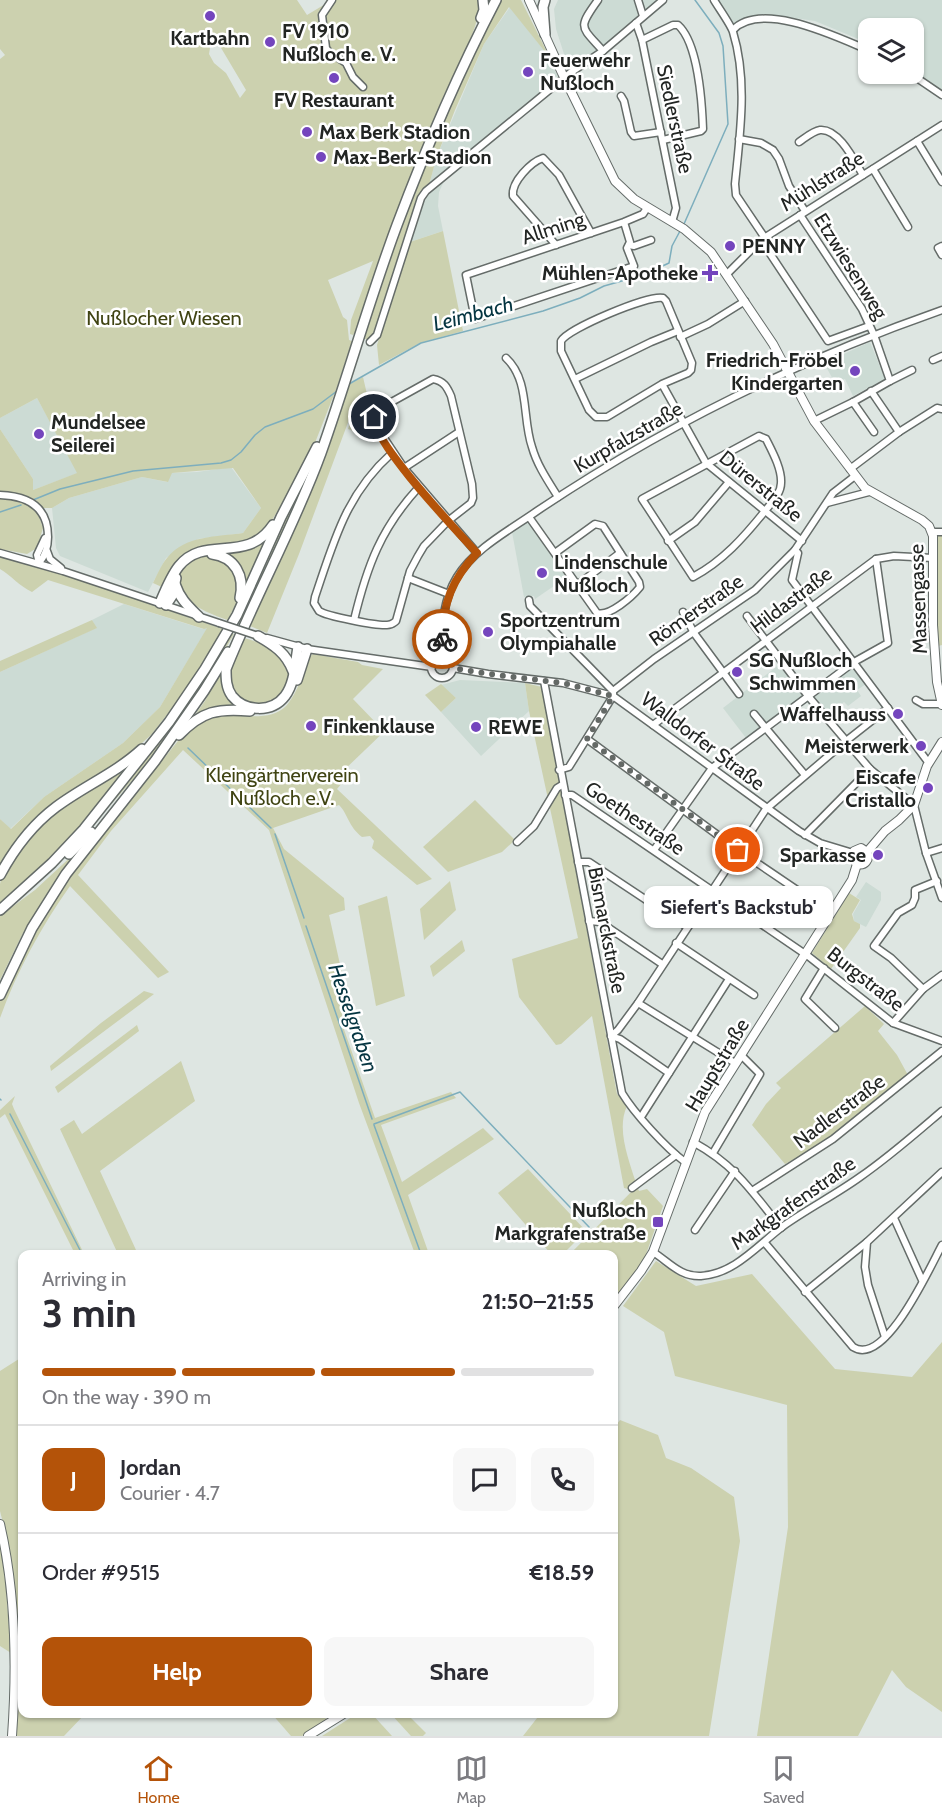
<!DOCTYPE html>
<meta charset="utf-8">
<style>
:root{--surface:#fff;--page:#f7f7f7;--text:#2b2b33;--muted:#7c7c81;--line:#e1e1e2;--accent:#b45309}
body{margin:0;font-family:Cabin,sans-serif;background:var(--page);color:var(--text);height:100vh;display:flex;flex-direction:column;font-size:22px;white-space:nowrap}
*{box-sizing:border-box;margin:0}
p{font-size:20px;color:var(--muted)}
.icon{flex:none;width:33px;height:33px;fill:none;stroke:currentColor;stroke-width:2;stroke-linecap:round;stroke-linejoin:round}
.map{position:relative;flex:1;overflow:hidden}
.drawer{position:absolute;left:18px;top:1250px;width:600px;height:468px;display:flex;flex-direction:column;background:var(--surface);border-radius:12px;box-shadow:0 2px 4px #0004}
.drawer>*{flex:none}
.controls{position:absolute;left:858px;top:18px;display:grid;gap:12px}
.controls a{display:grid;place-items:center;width:66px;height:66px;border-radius:12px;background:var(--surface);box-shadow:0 2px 4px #0004;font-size:30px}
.pin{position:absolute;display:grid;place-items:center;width:51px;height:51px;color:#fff;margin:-26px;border:3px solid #fff;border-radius:50%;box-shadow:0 2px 6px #0007}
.courier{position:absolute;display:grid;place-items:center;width:60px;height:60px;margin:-30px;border:4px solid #b45309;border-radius:50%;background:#fff;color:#222;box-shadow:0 2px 8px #0007}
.bubble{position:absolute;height:42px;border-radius:12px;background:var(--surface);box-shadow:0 2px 4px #0004;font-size:20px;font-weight:800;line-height:42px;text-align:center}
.head em{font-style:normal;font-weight:800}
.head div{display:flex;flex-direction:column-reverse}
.head{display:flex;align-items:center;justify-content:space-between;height:102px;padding:0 24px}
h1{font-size:39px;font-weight:800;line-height:45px}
.bar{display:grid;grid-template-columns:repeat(4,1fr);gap:9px 6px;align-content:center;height:72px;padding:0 24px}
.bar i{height:8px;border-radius:4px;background:var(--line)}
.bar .selected{background:var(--accent)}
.bar p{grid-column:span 4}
.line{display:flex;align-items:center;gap:15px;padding:0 24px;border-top:2px solid var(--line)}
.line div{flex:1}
.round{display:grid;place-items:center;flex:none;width:63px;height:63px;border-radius:12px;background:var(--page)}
.cta{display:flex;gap:12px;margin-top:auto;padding:12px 24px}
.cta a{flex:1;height:69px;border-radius:12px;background:var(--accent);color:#fff;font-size:24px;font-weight:800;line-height:69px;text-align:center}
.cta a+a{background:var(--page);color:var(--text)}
.tab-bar{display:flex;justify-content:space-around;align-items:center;height:84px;border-top:2px solid var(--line);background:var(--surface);font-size:16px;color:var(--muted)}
.tab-bar a{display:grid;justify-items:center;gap:3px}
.tab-bar .selected{color:var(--accent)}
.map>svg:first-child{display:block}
.built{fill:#ccdbd4}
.green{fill:#ccd1af;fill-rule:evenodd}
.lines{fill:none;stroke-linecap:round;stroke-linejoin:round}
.stream{stroke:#7daebd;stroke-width:1.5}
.minor-casing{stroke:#656c69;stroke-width:9}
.major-casing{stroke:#656c69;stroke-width:10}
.highway-casing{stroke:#656c69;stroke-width:12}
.minor{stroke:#fff;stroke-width:6}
.major{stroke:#fff;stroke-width:8}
.highway{stroke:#fff;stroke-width:9}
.minor-bridge-casing{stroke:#656c69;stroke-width:9;stroke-linecap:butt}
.minor-bridge{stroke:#fff;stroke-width:6}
.done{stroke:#646966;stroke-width:6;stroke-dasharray:0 10.8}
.route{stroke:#b45309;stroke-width:8}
.poi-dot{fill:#7445bd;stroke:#fff;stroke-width:2}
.labels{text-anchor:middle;stroke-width:5;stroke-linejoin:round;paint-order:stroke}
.poi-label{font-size:20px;font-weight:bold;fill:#222523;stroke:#fff;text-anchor:start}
.street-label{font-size:20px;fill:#222523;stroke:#fff}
.park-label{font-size:20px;fill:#404413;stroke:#fff}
.water-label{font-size:21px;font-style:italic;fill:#053541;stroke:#fff}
</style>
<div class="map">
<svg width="942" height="1736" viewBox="0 0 942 1736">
<rect width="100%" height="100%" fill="#dee6e2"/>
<!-- built -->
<g class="built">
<polygon points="558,0 658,0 570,78 564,66 565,57 556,29 554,9"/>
<polygon points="717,0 942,0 942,90 914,71 914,28 868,28 868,43 815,21 774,15 732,28"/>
<polygon points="510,7 550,58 559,79 429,185 437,156 484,44"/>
<polygon points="445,179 439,192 438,206 443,231 410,242 423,201 429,193"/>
<polygon points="870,342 885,379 853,396 845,379 835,383 824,363"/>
<polygon points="37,398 78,473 33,490 33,479 0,429 0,418"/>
<polygon points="231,467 261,508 243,533 198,539 166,558 148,592 60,556 56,548 52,508 69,498 142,477 167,482 171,473 197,472"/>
<polygon points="527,522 567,577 535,599 534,596 524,597 512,532"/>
<polygon points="124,604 203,629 208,627 160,707 123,743 44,797 10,829 0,819 0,672 96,628 92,620"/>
<polygon points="780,664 804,695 746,738 723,708"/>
<polygon points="853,666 866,684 857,690 861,696 848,706 844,702 828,714 813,696"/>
<polygon points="460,680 525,683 529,711 481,756 441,712 456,698 441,685"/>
<polygon points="866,882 881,892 881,900 866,927 854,921 853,914 861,900 856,897"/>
</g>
<!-- green -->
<g class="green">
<path d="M0 0H297L307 15 332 0H480C479 33 454 71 441 102 409 177 383 255 356 331L353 335 350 334 351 320 373 261 328 280 343 317 347 320 349 340 352 341 337 387 309 458 268 527 250 542 193 552 164 588 153 583C157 575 161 565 167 558 185 535 217 537 243 533L261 508 233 468 172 473 168 482 142 477 69 498 52 508H36L43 528 37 548 27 554 0 549V429L33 479V490L77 473 37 398 0 418V59L5 55 0 49ZM211 31 246 90 240 98 226 73 214 63 209 54 210 48 203 37Z"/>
<path d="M499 0H521L550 58 509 7 484 44 455 110 437 156 429 185 395 268 375 332 369 339H364C371 306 384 275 395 243 425 160 462 80 499 0Z"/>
<polygon points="443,231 463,331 420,343 379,365 377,345 410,242"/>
<polygon points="363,377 369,403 356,401 299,554 267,633 250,626 326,451 350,384"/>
<polygon points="357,402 370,405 369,414 372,427 362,434 348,429"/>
<path d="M309 470C288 522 266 574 239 623L234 622 283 516Z"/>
<polygon points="935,534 942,534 942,645 938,646 936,632"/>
<polygon points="269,535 246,585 243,572 222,552 245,550"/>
<path d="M209 555H216L239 575 237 601 228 620C209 614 168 598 182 571 187 561 197 556 209 555Z"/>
<path d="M0 557 70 577 223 629 184 693 151 735 115 767 62 798 0 868V819L11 829 44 797 123 743 160 707 207 628 204 629 48 580 32 592C19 586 12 576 0 569Z"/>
<polygon points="92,620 97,628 0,672 0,661"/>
<path d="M229 633 234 634C194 706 145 770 88 829Z"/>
<path d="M244 638C335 662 264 730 238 697 232 689 228 682 229 672 230 661 239 648 244 638Z"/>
<path d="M313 654 358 662 362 665 383 669 353 699 379 726 384 722 389 727 341 773 343 782 337 789 432 879 417 885 372 848 374 841 370 836 362 837C348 826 348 814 339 805L273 828 284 849 344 898 345 910 329 915 351 1014 340 1018 375 1118 451 1092 456 1098 381 1125 402 1182 483 1128 494 1139 408 1195 429 1254H415L359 1103 269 830 183 750 111 831 78 875 169 972 158 978 70 886C41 927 17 971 0 1018V1000L2 994 26 947 67 878 182 736C190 729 198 720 209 717 233 710 267 726 287 705 298 692 303 673 308 658Z"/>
<polygon points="221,669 224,679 243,707 192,719 205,701"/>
<path d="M525 683 542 687 617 1094 627 1106C616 1129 629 1160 636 1183L628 1189 624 1188 592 1016 561 1044 556 1045 519 997 512 959 578 938 529 711Z"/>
<polygon points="441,684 456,698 441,712 425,695"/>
<path d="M140 754 86 822 34 875 0 903C0 897 0 890 0 884 14 830 96 783 140 754Z"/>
<polygon points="475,800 515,840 502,852 448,872 423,847"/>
<polygon points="76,852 23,933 0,980 0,916 35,890"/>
<polygon points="450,881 456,910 424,940 420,909"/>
<polygon points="849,893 860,900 852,914 854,921 860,924 860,928 831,969 812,953"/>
<polygon points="387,896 405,996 376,1006 358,906"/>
<polygon points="462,940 465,951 433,977 430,966"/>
<polygon points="144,991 154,994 51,1071 50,1066 101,1023"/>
<polygon points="865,1006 884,1024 878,1031 897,1055 909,1077 831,1139 785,1164 752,1125 766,1104 781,1088 776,1083"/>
<polygon points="137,1025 139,1031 58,1093 55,1087"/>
<polygon points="181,1061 195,1101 100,1171 136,1250 130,1254 118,1254 60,1129 74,1120 82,1134"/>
<polygon points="15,1096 12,1104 14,1109 84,1254 75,1254 5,1114 0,1118 0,1110"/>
<polygon points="528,1169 586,1231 563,1254 551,1254 498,1193"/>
<polygon points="637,1186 639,1191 647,1189 663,1206 644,1260 614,1300 614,1254 570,1254"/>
<polygon points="656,1261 696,1286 752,1274 835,1369 912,1377 942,1342 942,1712 906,1687 892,1670 858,1736 757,1736 788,1527 787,1405 675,1376 664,1332 623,1306"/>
<polygon points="22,1357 22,1561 20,1563 22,1713 80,1713 84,1715 64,1736 15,1736 19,1678 18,1654 6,1535 0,1511 0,1371"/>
<polygon points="620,1420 658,1435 666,1458 691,1468 734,1497 740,1541 709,1736 523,1736 541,1713 614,1713 614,1428"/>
<polygon points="0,1543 5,1576 11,1653 0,1646"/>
<polygon points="271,1713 321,1713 327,1720 302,1736 291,1736"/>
<polygon points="358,1713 371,1713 392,1736 322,1736"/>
<polygon points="390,1713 406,1713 426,1733 423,1736 411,1736"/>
</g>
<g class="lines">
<!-- stream -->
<g class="stream">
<polyline points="684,224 728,124 723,46 719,33 695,0"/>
<polyline points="349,384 421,343 543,311 580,298 604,286 643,275 669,263 672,246 680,231"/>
<polyline points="33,500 60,489 133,471 221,463 231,460 241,452 255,435 265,427 313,409 337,391"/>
<polyline points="0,512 21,505"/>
<polyline points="188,748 271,828"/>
<polyline points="275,834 304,918"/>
<polyline points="306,926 372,1119"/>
<polyline points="0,1099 1,1100"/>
<polyline points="10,1114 82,1254"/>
<polyline points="374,1124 460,1092 589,1227"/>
<polyline points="374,1125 421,1254"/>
</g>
<!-- minor casing -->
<g class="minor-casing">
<g id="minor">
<polyline points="332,0 322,15 326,48 329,52 346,63 353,77 363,87"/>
<path d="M598 0C577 29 581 26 603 51"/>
<polyline points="638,0 643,16"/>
<path d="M714 0C718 7 731 25 733 32 748 81 740 133 735 184L736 195 765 238"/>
<polyline points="636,23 642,40 676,208 672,222"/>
<path d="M733 30C761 0 837 37 868 50"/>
<path d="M642 40 673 25H678C698 43 702 102 703 129L701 131 663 140"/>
<polyline points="911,74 942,95"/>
<polyline points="621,96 624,101 631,132 634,136 661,132"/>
<polyline points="739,139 761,143 773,150 779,159 789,186 805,211"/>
<polyline points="917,141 942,182"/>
<path d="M799 142C805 138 813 131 820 130 839 128 855 162 863 175"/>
<polyline points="873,169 908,227"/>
<polyline points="800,215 862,309 874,335 890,381 853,402 814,421"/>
<polyline points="624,222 630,242 627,248 634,266 475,319 466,275 624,222 643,214 647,208"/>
<polyline points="761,240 828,341 869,326"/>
<path d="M556 245 513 196C511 182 531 162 543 158L559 175 591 233"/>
<polyline points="629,245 634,246 651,240"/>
<polyline points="942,246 938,248 942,255"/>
<polyline points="727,274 761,240 942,125"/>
<polyline points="680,337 708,324 745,301"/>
<polyline points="370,342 377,335 421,198 426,191 570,73 603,51 663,0"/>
<path d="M506 358C530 380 522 419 532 447 537 465 548 481 558 497"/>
<polyline points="933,360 942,356"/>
<polyline points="575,379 651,342 678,331"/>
<polyline points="890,381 912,370"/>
<path d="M662 384 688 373 691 370 692 363 666 301 663 298C648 295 569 328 561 341V351L589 410 596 417H607L662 384 706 463 802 541"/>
<polyline points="871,391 899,432"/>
<polyline points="853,402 874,432"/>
<path d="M759 436 766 439C772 451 782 469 781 483 781 494 771 503 765 511 744 537 723 561 693 577L642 499Z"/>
<path d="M392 453C346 494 334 541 315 597L314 603 319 611C326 616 377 626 387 625 392 625 392 624 396 621L410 571 418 556 424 546 448 521 471 503 473 498 472 484 451 396C447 387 444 381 433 379L379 409 374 415V423L404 468 477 553"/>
<polyline points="404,468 459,432"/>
<polyline points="850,469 899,432 937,408 942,409"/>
<path d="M0 495C28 496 48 507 48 537 48 546 45 556 39 563"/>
<polyline points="827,503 869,492"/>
<path d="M529 517 597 613C609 617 632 597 640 587L639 582 603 526 595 524 555 553"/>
<polyline points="932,532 942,532"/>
<polyline points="668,541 695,522 729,482"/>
<polyline points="795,550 798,553 792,580 928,762"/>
<polyline points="47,551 50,559 61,568"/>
<polyline points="0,553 63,571 219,623"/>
<polyline points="39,563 37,555 45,538"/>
<polyline points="408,578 449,594"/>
<polyline points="577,585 620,553"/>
<polyline points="529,600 530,606 613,691"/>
<polyline points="683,612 694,633 739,694"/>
<polyline points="747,616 808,696 870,769 914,805 926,853 942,898"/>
<path d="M354 620C367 566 381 528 419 487"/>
<polyline points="267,638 307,649 432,667"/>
<path d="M441 656C442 629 442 601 457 577 475 548 510 530 537 511 662 427 799 360 942 310"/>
<circle cx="442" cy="667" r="11"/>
<polyline points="453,668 488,674 563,683 613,696 799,831 820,843 853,853"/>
<path d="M544 681 622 1093C634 1113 666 1148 685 1162"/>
<polyline points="916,700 923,704 942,704"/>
<polyline points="754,714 805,775"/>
<polyline points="653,725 876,559 894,556 933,558"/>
<polyline points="587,739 738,850 831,913"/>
<polyline points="559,770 569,767 613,696 613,691 654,659 755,590 795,550 833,493 855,476"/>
<polyline points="565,795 572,795 808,956 893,1023 942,1041"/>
<polyline points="805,835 870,769"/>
<polyline points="517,842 534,826 557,788 562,785"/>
<polyline points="654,850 712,768 854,662 888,643 876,559"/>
<polyline points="926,853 942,848"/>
<polyline points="578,862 589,862 687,927"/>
<polyline points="589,921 600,922 662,964"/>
<polyline points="676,943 754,995"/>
<polyline points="824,968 805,999 835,1028"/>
<polyline points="923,989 891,958 874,946 898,913 912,905 915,898 915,890 937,881"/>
<polyline points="638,1003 735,1063"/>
<polyline points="893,1023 923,989 942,975"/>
<polyline points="611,1036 618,1030 638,1003 766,809 846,741 888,708"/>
<polyline points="611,1036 620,1039 669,1073"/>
<polyline points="641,1117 729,979"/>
<path d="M693 1142C735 1165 752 1191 781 1228"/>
<polyline points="713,1153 760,1074 741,1055"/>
<polyline points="632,1188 676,1155"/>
<polyline points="752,1191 833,1139 942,1051"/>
<polyline points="894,1218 922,1280"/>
<polyline points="695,1230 735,1171"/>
<path d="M765 1243 853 1347C885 1368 930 1267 942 1245"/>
<path d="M653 1252C669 1262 680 1277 701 1276 734 1274 757 1246 782 1227 807 1209 835 1195 860 1177 889 1157 915 1134 942 1111"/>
<polyline points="805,1292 867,1242"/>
<polyline points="885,1337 868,1285 865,1267 867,1242 942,1172"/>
</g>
</g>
<!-- major casing -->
<g class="major-casing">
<g id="major">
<polyline points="529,0 562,73 615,181 634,199 684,229 711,252 773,344 814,421 865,488 922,520 929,526 933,536 933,625 937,682 942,705"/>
<path d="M857 864C865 866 870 860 867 852L885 831 899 820 914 805 927 766 942 742"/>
<polyline points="857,864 852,857 854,851 861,848 867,852"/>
<polyline points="614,1306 641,1271 653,1252 705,1112 852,880 857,864"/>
<path d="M0 1524C16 1593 17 1666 12 1736"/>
<polyline points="308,1736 345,1713"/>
</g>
</g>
<!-- highway casing -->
<g class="highway-casing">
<g id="highway">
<polyline points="481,18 484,10 483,0"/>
<polyline points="545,34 543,7 545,0"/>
<path d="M212 554C235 557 245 576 240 598"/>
<path d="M175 584C180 599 188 606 199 617"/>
<path d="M160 603C165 591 171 576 179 566 205 534 246 565 273 525"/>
<polyline points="166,605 172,596 176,578"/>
<path d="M258 636C274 645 286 653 293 671"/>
<path d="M298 647C295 663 295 683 285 696 272 713 245 712 232 696 226 688 226 678 226 669 255 596 294 527 321 453 348 377 369 300 397 225 426 148 458 73 496 0"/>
<polyline points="297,680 307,649"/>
<path d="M179 735C202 711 218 708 250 711"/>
<polyline points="69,854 91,832"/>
<path d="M0 875C14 849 32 825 56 807 84 786 116 773 142 749"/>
<polyline points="0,910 52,863 84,829 169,722 205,669 237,615 281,517 317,447"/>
<polyline points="0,995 32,928 66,874 155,761 204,691 228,652"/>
</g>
</g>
<!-- minor -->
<use href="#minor" class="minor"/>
<!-- major -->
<use href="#major" class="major"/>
<!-- highway -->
<use href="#highway" class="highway"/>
<!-- minor-bridge casing -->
<g class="minor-bridge-casing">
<polyline id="minor-bridge" points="219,623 255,635"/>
</g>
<!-- minor-bridge -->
<use href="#minor-bridge" class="minor-bridge"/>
</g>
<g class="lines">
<!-- done -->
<polyline class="done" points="442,639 441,656 450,659 453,668 489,674 563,683 613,696 587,739 738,850"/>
<!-- route -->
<path class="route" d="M374 417C371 441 458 532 477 553 452 579 443 603 442 639"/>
</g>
<!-- markers -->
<g class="poi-dot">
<circle cx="210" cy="16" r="6"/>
<circle cx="270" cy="42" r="6"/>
<circle cx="528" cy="72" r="6"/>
<circle cx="334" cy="78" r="6"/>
<circle cx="307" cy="132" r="6"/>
<circle cx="321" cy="157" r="6"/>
<circle cx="730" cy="246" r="6"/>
<path d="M707 264h6v6h6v6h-6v6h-6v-6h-6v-6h6z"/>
<circle cx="855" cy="371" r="6"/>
<circle cx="39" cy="434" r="6"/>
<circle cx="542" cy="573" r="6"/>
<circle cx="488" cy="632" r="6"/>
<circle cx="737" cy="672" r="6"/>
<circle cx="898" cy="714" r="6"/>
<circle cx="311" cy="726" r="6"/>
<circle cx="476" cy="727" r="6"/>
<circle cx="921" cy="746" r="6"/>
<circle cx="928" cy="788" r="6"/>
<circle cx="878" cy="855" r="6"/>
<rect x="652" y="1216" width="12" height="12" rx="3"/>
</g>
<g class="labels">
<!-- poi labels -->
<g class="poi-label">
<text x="282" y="38">FV 1910<tspan x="282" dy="23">Nußloch e. V.</tspan></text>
<text x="210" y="45" text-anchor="middle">Kartbahn</text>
<text x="540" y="67">Feuerwehr<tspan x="540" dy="23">Nußloch</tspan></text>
<text x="334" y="107" text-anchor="middle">FV Restaurant</text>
<text x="319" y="139">Max Berk Stadion</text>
<text x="333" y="164">Max-Berk-Stadion</text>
<text x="742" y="253">PENNY</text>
<text x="698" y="280" text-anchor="end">Mühlen-Apotheke</text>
<text x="843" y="367" text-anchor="end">Friedrich-Fröbel<tspan x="843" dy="23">Kindergarten</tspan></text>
<text x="51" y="429">Mundelsee<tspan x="51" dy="23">Seilerei</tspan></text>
<text x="554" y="569">Lindenschule<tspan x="554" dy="23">Nußloch</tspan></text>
<text x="500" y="627">Sportzentrum<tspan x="500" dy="23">Olympiahalle</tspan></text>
<text x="749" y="667">SG Nußloch<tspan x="749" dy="23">Schwimmen</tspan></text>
<text x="886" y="721" text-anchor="end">Waffelhauss</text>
<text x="323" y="733">Finkenklause</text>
<text x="488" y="734">REWE</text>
<text x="909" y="753" text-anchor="end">Meisterwerk</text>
<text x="916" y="784" text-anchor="end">Eiscafe<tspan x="916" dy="23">Cristallo</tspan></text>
<text x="866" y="862" text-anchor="end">Sparkasse</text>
<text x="646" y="1217" text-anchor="end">Nußloch<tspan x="646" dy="23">Markgrafenstraße</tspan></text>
</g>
<!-- street labels -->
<g class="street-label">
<text transform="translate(675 119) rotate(78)" y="7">Siedlerstraße</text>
<text transform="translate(822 181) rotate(-32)" y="7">Mühlstraße</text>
<text transform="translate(553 228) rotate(-18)" y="7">Allming</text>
<text transform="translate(851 266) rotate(58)" y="7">Etzwiesenweg</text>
<text transform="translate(628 437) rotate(-30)" y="7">Kurpfalzstraße</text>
<text transform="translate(761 486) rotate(39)" y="7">Dürerstraße</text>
<text transform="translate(918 599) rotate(-92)" y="7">Massengasse</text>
<text transform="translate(791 600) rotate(-37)" y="7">Hildastraße</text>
<text transform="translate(696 610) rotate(-35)" y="7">Römerstraße</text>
<text transform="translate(703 741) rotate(37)" y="7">Walldorfer Straße</text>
<text transform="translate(635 818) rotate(34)" y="7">Goethestraße</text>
<text transform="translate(607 930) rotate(79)" y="7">Bismarckstraße</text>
<text transform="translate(866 979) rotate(38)" y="7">Burgstraße</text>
<text transform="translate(717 1065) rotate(-59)" y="7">Hauptstraße</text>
<text transform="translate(839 1111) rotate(-37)" y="7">Nadlerstraße</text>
<text transform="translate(793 1203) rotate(-35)" y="7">Markgrafenstraße</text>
</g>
<!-- park labels -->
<g class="park-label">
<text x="164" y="325">Nußlocher Wiesen</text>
<text x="282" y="782">Kleingärtnerverein<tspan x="282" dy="23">Nußloch e.V.</tspan></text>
</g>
<!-- water labels -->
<g class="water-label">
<text transform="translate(473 314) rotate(-15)" y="7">Leimbach</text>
<text transform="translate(353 1018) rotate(71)" y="7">Hesselgraben</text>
</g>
</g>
</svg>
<div class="controls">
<a><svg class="icon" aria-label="layers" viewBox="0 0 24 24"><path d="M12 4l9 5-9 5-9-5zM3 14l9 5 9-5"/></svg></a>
</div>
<div class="pin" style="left:738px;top:850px;background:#ea580c"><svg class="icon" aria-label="bag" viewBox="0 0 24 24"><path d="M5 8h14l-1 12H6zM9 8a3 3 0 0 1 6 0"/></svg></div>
<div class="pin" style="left:374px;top:417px;background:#1f2937"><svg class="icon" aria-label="home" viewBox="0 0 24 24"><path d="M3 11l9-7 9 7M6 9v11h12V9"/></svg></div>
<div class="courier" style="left:442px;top:639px"><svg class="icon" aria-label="bike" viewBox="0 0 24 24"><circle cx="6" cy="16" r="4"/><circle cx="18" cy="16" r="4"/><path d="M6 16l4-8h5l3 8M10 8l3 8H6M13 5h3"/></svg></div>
<div class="bubble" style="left:644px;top:886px;width:189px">Siefert's Backstub'</div>
<section class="drawer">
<div class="head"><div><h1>3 min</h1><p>Arriving in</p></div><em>21:50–21:55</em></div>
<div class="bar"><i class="selected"></i><i class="selected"></i><i class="selected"></i><i></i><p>On the way · 390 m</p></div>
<div class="line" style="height:108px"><b class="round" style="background:var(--accent);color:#fff">J</b><div><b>Jordan</b><p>Courier · 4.7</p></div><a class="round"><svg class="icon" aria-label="chat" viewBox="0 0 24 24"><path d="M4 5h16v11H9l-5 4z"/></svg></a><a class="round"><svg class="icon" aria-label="phone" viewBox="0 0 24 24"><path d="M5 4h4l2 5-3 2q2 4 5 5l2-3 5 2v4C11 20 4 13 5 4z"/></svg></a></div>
<div class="line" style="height:78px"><div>Order #9515</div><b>€18.59</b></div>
<div class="cta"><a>Help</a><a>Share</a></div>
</section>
</div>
<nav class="tab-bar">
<a class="selected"><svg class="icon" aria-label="home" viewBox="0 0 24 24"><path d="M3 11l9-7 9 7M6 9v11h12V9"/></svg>Home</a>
<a><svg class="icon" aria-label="map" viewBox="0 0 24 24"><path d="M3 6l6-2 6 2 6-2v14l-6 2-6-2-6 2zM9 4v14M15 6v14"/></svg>Map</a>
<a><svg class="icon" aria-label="saved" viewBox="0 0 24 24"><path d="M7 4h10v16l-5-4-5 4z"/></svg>Saved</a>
</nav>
